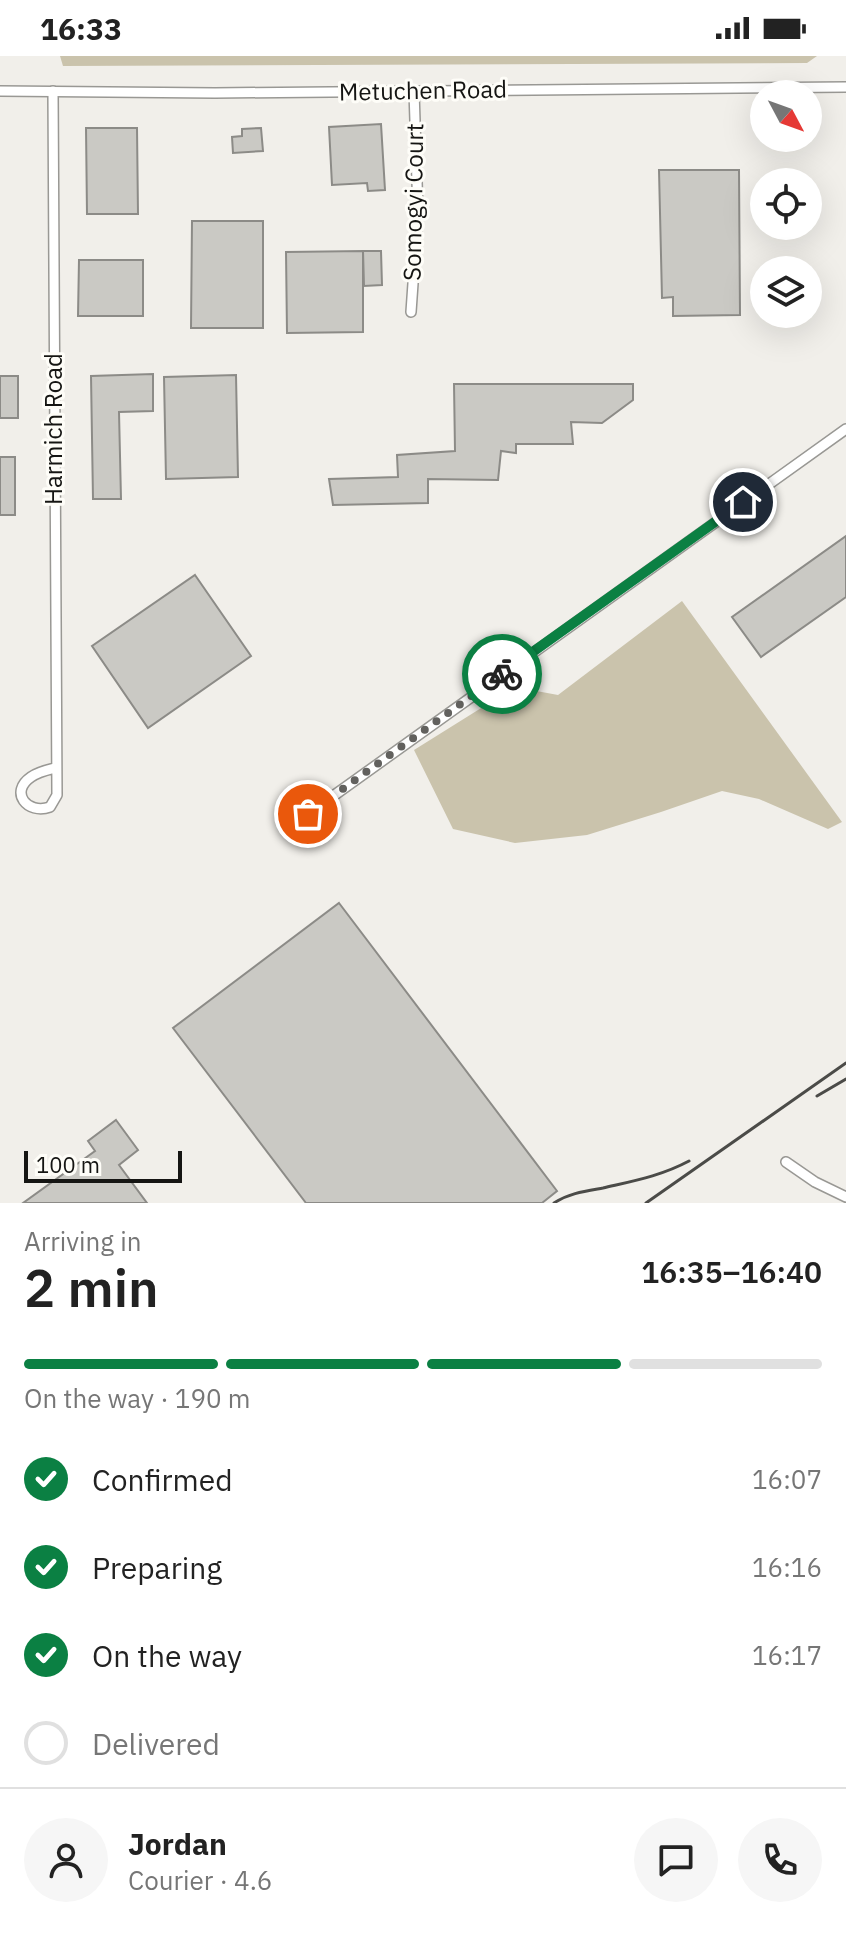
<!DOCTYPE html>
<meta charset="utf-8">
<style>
:root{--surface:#fff;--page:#f6f6f6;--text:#222;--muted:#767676;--line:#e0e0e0;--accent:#0b8043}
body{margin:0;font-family:"IBM Plex Sans",sans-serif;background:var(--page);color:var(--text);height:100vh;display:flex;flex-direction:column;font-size:30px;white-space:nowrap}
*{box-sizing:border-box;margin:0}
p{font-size:26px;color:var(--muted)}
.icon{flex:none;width:44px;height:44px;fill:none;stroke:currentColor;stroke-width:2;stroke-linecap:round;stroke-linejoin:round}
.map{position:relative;height:1147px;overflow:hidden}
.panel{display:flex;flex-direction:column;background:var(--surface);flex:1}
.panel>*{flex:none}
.needle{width:52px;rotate:131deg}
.controls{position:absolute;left:750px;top:24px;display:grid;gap:16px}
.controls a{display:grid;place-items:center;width:72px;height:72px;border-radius:50%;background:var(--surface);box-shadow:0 8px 32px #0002;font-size:40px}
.scale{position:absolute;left:24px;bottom:20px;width:158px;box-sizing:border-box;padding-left:8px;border:4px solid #151513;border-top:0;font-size:22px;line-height:28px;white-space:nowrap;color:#151513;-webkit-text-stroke:6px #fefdf8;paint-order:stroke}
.pin{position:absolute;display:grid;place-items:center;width:68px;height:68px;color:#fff;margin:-34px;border:4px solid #fff;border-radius:50%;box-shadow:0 2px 8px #0007}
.courier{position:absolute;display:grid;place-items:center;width:80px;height:80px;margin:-40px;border:6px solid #0b8043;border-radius:50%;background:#fff;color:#222;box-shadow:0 2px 10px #0007}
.summary em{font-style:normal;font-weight:600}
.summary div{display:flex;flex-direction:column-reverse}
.summary{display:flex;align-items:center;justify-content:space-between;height:136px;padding:0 24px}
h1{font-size:52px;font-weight:600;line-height:60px}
.bar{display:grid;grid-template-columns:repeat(4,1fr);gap:12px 8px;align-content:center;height:96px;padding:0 24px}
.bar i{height:10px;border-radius:6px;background:var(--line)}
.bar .current{background:var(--accent)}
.bar p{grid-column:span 4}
.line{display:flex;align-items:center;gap:20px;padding:0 24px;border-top:2px solid var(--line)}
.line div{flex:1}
.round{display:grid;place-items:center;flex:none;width:84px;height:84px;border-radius:42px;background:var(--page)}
ol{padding:0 24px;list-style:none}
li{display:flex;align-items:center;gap:24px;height:88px}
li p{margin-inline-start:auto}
li .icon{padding:8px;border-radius:50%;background:var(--accent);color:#fff;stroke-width:4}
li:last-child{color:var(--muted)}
li i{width:44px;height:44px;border:4px solid var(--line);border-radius:50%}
.status{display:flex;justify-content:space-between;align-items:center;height:56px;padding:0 40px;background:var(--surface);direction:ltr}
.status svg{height:22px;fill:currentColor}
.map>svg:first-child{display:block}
.green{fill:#cac3ac}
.building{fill:#cac9c4;stroke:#8c8b87;stroke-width:2}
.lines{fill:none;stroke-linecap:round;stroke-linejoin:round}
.street-casing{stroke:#999894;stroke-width:12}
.street{stroke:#fff;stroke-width:9}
.rail{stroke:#4b4b48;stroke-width:3}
.done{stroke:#62615e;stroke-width:8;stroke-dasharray:0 14.4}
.route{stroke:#0b8043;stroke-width:10}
.labels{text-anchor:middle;stroke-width:6;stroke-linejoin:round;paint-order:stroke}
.street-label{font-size:24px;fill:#151513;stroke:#fefdf8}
</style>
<div class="status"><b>16:33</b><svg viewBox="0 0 49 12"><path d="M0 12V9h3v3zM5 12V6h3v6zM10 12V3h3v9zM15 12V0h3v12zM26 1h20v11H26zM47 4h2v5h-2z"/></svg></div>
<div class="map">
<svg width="846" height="1147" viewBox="0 0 846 1147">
<rect width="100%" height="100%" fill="#f1efea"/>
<!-- green -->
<g class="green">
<polygon points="60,0 817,0 807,7 63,10"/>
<polygon points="682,545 842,766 828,773 759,743 722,735 661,756 587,779 515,787 453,773 414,694 515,631 558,639"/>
</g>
<!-- building -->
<g class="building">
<polygon points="381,68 385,134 368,135 367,127 332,129 329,71"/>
<polygon points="86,72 137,72 138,158 87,158"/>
<polygon points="261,72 263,95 233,97 232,81 242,80 242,73"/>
<polygon points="659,114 739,114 740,259 673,260 673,241 662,242"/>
<polygon points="192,165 263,165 263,272 191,272"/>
<polygon points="363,195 363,276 287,277 286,196"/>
<polygon points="363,195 381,195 382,229 364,230"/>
<polygon points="79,204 143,204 143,260 78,260"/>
<polygon points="153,318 153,355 119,356 121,443 93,443 91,320"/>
<polygon points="236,319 238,421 166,423 164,321"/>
<rect x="0" y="320" width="18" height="42"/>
<polygon points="454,328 633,328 633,344 602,367 571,366 573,388 516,388 516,397 501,395 498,424 428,423 428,447 333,449 329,423 398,421 397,399 455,395"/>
<rect x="0" y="401" width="15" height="58"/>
<polygon points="846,480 846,541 761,601 732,561"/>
<polygon points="195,519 251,600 148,672 92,590"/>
<polygon points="339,847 557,1135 542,1147 306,1147 173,972"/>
<polygon points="116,1064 138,1094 119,1109 147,1147 23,1147 95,1095 88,1085"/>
</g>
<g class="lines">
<!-- street casing -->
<g class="street-casing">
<g id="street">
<polyline points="0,35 215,37 846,31"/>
<path d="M53 35 57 739 50 751C27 759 9 736 31 721 38 716 47 714 55 712"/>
<polyline points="411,256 418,156 414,35"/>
<polyline points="308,758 846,373"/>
<polyline points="786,1106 815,1126 846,1141"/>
</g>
</g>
<!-- street -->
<use href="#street" class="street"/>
<!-- rail -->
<g class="rail">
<polyline points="817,1040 846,1023"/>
<path d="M554 1147C569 1137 586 1135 603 1132 633 1125 661 1120 689 1105"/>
<polyline points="646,1147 846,1007"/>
</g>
</g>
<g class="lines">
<!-- done -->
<polyline class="done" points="308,758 502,618"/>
<!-- route -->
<polyline class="route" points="502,618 743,446"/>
</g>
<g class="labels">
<!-- street labels -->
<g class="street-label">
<text transform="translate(423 35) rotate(-1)" y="8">Metuchen Road</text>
<text transform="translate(414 146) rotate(-89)" y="8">Somogyi Court</text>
<text transform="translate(54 373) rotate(-90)" y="8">Harmich Road</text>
</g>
</g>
</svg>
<div class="controls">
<a><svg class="needle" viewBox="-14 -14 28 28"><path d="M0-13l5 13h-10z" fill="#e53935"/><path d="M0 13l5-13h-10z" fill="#767676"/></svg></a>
<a><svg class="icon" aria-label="locate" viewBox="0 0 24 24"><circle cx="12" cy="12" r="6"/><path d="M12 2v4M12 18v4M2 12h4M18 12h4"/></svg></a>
<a><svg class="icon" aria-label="layers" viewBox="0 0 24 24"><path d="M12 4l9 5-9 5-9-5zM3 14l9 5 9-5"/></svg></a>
</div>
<div class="scale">100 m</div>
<div class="pin" style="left:308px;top:758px;background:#ea580c"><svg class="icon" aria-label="bag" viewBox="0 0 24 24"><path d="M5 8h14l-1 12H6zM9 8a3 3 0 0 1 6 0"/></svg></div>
<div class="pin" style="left:743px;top:446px;background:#1f2937"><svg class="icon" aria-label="home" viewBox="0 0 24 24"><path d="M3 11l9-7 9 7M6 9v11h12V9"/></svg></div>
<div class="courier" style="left:502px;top:618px"><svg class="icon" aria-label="bike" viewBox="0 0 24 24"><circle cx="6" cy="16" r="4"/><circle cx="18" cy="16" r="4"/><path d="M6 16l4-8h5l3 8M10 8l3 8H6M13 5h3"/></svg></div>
</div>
<section class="panel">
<div class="summary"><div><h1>2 min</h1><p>Arriving in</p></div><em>16:35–16:40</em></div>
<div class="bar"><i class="current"></i><i class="current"></i><i class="current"></i><i></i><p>On the way · 190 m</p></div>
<ol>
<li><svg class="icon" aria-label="check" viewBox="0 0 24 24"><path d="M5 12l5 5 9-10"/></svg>Confirmed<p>16:07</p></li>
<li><svg class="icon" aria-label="check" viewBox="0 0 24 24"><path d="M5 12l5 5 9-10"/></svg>Preparing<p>16:16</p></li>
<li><svg class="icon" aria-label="check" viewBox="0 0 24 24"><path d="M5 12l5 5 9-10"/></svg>On the way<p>16:17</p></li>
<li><i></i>Delivered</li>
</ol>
<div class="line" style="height:144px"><a class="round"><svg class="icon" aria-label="person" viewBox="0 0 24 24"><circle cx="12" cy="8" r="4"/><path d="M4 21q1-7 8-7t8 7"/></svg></a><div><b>Jordan</b><p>Courier · 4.6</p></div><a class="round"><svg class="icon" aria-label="chat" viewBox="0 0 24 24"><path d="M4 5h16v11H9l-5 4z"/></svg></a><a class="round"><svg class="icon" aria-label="phone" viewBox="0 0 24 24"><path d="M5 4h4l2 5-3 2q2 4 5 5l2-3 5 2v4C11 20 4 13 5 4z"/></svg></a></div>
</section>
